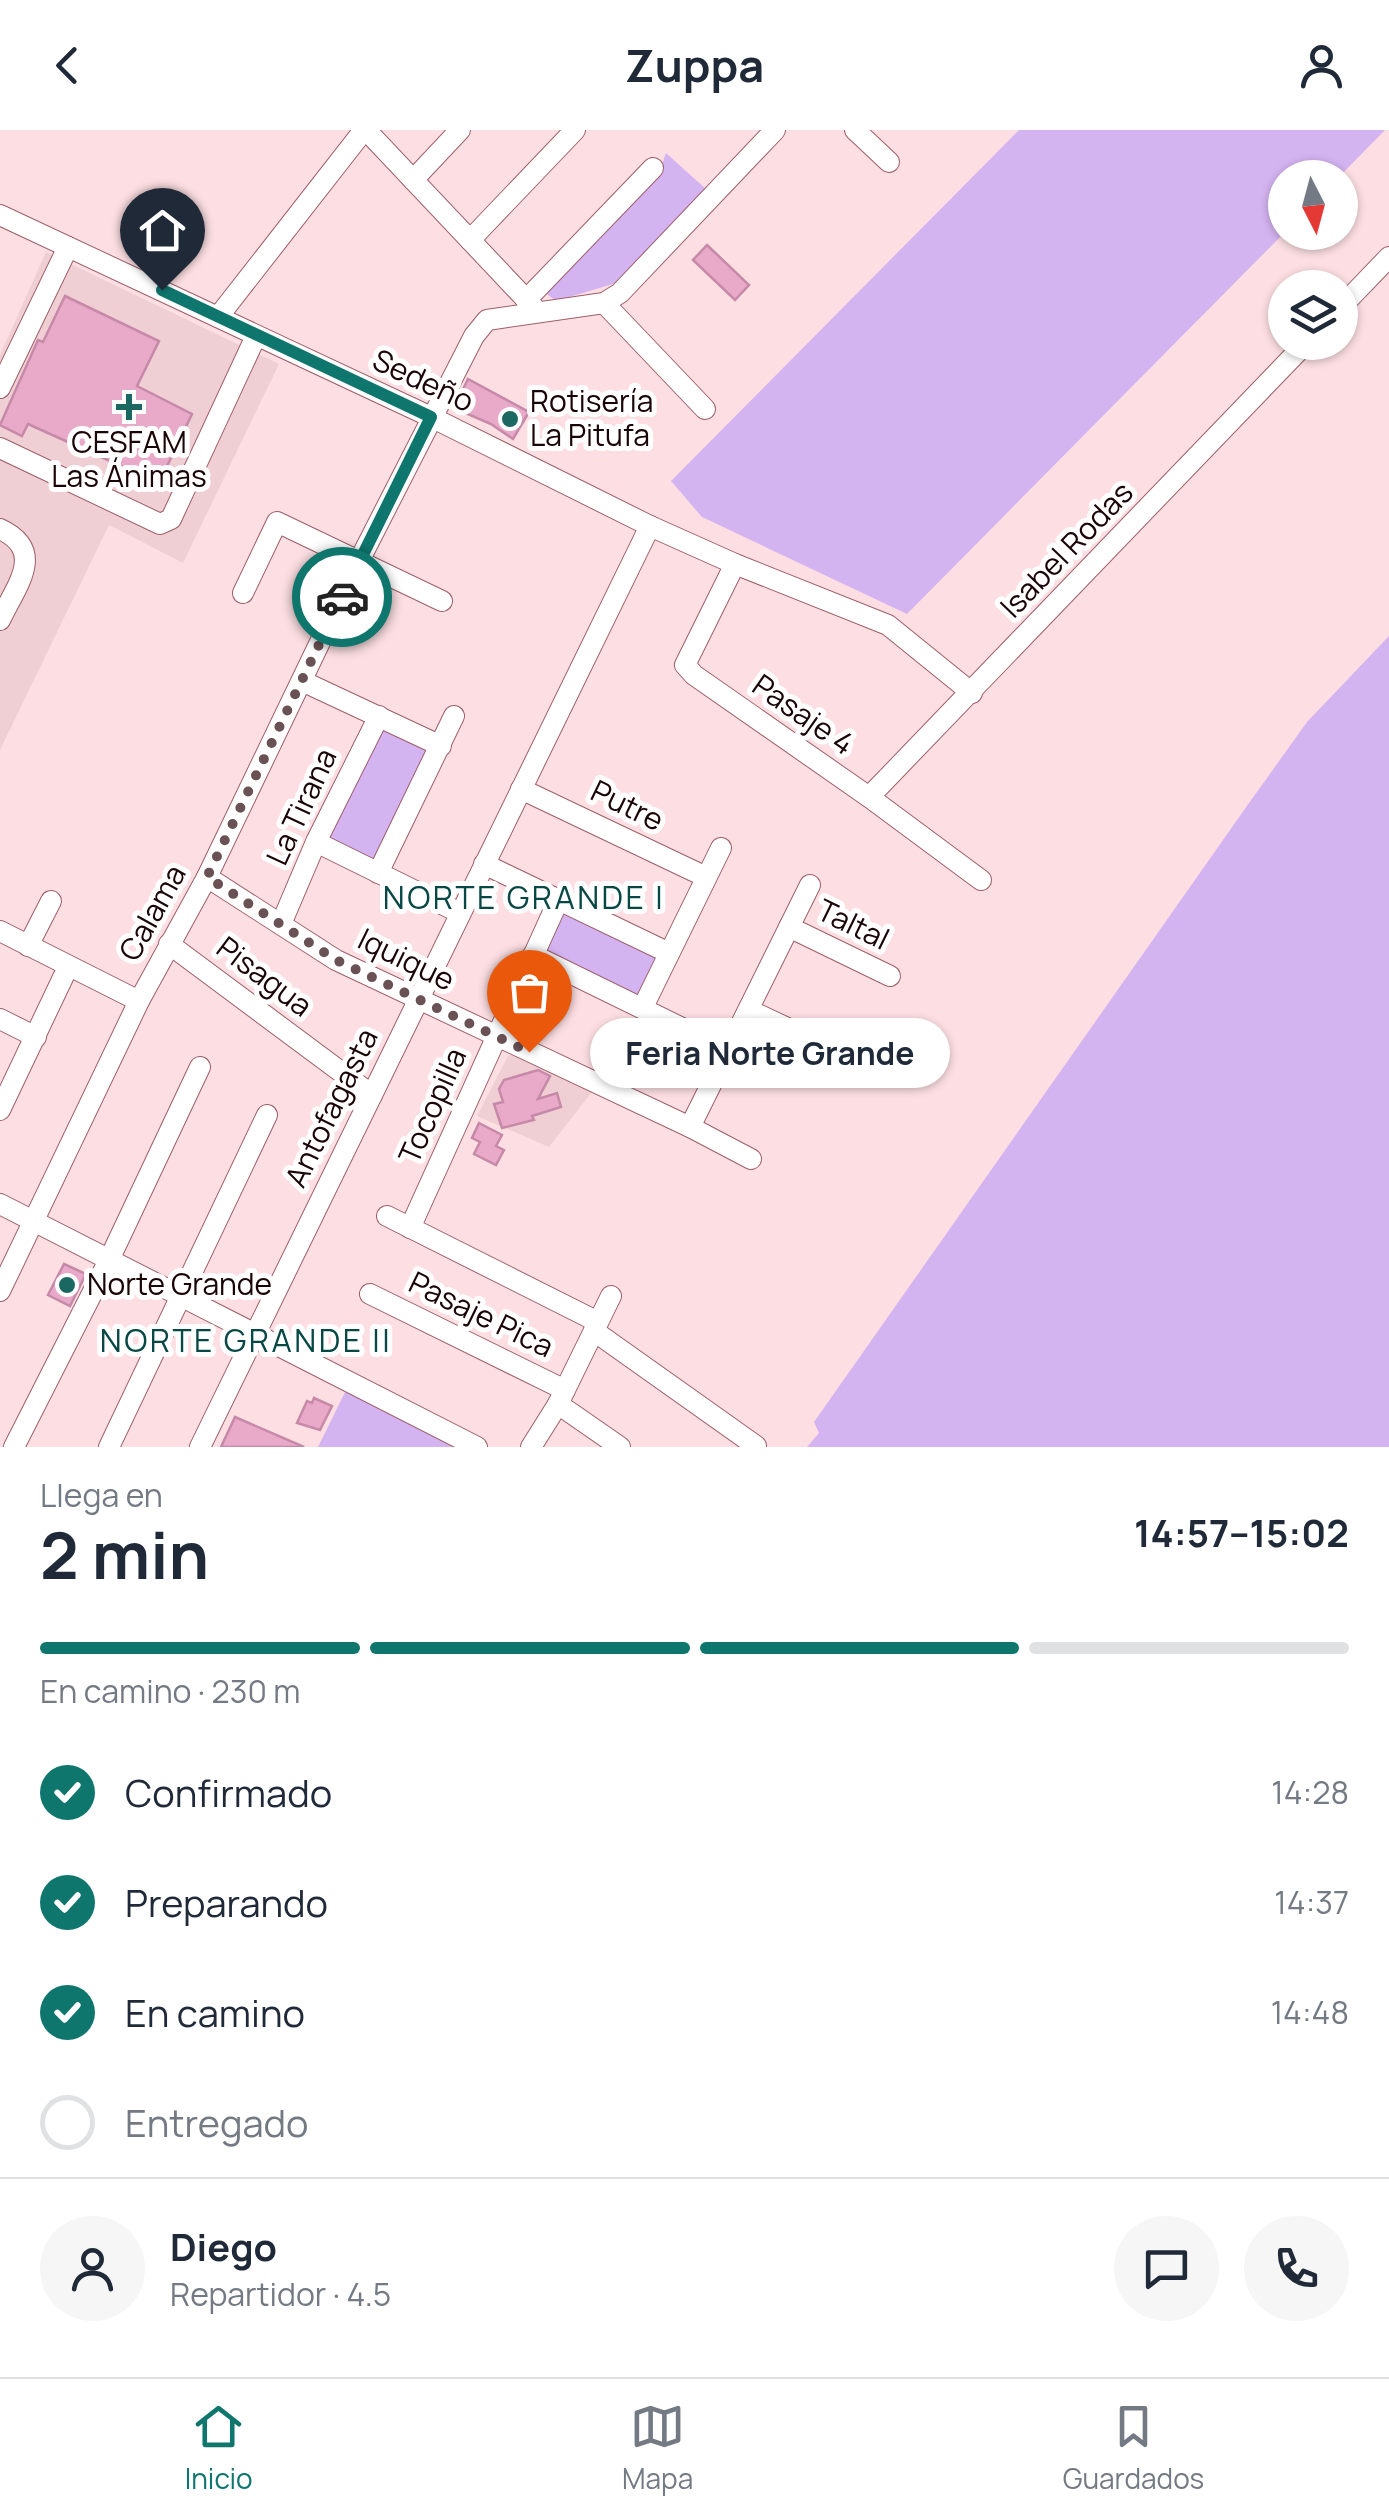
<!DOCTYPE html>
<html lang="es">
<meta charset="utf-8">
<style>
:root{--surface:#fff;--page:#f6f6f7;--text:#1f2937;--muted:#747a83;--line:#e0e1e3;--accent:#0f766e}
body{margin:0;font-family:Manrope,sans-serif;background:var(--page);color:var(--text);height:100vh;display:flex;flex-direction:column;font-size:38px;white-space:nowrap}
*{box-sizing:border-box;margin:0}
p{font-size:32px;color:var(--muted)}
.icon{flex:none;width:55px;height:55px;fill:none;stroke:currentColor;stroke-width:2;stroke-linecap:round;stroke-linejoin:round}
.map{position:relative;height:1317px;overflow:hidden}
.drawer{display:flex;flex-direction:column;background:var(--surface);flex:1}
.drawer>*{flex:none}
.needle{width:65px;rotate:174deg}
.fabs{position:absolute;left:1268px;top:30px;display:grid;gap:20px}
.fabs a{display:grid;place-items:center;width:90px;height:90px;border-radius:50%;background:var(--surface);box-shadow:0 2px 8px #0004;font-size:50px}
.pin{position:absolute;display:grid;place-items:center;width:85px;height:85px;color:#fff;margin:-102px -42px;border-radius:50% 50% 50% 0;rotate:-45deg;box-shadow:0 0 10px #0007}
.pin .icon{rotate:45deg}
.courier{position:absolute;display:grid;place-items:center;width:100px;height:100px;margin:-50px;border:8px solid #0f766e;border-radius:50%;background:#fff;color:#222;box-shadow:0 2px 12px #0007}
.bubble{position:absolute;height:70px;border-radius:35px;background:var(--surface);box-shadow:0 2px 8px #0004;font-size:32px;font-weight:700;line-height:70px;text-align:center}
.headline em{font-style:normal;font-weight:700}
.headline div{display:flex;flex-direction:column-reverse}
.headline{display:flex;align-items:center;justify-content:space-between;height:170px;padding:0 40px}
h1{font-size:65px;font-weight:700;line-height:75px}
.bar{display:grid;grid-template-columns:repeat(4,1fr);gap:15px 10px;align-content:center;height:120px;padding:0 40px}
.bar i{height:12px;border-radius:8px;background:var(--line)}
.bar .on{background:var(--accent)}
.bar p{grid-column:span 4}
.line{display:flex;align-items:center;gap:25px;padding:0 40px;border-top:2px solid var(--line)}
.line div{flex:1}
.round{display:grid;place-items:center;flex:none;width:105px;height:105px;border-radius:52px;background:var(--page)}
ol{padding:0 40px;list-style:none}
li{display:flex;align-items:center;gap:30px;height:110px}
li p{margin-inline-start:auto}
li .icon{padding:10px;border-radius:50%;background:var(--accent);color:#fff;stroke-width:4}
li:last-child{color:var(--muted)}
li i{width:55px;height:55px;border:5px solid var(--line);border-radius:50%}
header{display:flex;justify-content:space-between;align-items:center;height:130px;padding:0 40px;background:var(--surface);font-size:45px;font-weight:700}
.tabs{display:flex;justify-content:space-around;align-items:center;height:140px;border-top:2px solid var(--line);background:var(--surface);font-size:28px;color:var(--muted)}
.tabs a{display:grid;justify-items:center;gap:5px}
.tabs .on{color:var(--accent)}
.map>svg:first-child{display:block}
.built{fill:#efcfd3}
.green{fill:#d4b3f1}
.building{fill:#e9a9c8;stroke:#c689a7;stroke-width:2.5}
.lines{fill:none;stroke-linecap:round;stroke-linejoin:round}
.minor-casing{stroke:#9e5e69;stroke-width:22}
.minor{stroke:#fff;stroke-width:20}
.done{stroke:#695155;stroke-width:10;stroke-dasharray:0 18}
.route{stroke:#0f766e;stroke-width:12}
.poi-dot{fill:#1b6762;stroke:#fff;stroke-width:4}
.labels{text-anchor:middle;stroke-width:10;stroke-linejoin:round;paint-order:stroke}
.street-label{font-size:30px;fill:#190408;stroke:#fff}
.poi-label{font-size:30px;fill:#190408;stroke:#fff;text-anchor:start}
.neighbourhood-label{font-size:32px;letter-spacing:2.5px;fill:#074844;stroke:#fff}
</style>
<header><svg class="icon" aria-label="back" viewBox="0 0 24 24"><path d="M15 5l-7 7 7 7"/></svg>Zuppa<svg class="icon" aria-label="person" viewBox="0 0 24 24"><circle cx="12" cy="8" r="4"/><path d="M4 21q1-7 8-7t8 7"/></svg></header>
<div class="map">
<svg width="1389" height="1317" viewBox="0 0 1389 1317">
<rect width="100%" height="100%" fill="#fddfe3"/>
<!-- built -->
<g class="built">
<polygon points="46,122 279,234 183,433 109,395 0,620 0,225"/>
<polygon points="517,923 595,958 549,1017 477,986 508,926"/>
</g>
<!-- green -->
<g class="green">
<polygon points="1019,0 1385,0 1339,47 1285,48 1285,102 907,484 702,387 671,351"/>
<polygon points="666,23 707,60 616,153 556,171 543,161 661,37"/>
<polygon points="1389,506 1389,1317 807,1317 819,1303 814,1292 1249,673 1307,592"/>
<polygon points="382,597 429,617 372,733 332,715 330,707"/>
<polygon points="558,780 659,829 644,864 632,867 543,824"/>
<polygon points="349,1254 469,1317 318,1317"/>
</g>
<!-- building -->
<g class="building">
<polygon points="707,115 749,155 735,170 693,130"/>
<polygon points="65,166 159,211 137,256 192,284 159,353 28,294 22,306 0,295 38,210 43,212"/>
<polygon points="468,249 529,282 513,309 491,294 454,278"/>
<polygon points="538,940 550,946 538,969 557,963 561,977 532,986 534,990 502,998 494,974 503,972 499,959 504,950"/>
<polygon points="479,993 502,1005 496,1016 504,1020 496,1035 474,1024 480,1012 472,1008"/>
<polygon points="64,1134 86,1144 70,1176 48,1165"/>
<polygon points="314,1268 332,1276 320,1300 297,1293 307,1271 312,1273"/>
<polygon points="235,1287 304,1317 221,1317"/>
</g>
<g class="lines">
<!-- minor casing -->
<g class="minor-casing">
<g id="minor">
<polyline points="366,0 538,182"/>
<polyline points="855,0 889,32"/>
<polyline points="413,50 460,0"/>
<polyline points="0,85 431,287 650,396 735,434 888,495 972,563"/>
<polyline points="470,110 575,0"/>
<polyline points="526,170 653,38"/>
<polyline points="604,173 705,279"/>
<polyline points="1340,178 1389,127"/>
<polyline points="218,187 364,0"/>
<polyline points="0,258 68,117"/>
<polyline points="0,318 160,394 171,389 256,206"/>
<path d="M0 399C47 421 16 456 0 490"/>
<polyline points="735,434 685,535 694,545 869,667 981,750"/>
<polyline points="243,463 277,392 442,471"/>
<polyline points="302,551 441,616"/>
<polyline points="521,659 706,747"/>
<polyline points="869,667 1307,212"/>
<polyline points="316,712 460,783"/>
<polyline points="484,734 669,823"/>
<polyline points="378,743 454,586"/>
<polyline points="207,747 336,830 690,997 751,1029"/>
<polyline points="281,794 316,712 379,586"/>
<polyline points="789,797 890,846"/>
<polyline points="0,801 139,871"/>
<polyline points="169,814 372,965"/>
<polyline points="28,816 51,771"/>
<polyline points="533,825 729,921"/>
<polyline points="643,877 721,718"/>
<polyline points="749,880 834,920"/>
<polyline points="0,889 36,907"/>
<polyline points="0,980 68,837"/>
<polyline points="690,997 810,755"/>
<polyline points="0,1074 477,1317"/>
<polyline points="387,1086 598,1192"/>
<polyline points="410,1098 559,769"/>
<polyline points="0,1161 139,871 207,747 358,433 474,206 487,190 604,173 620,163 775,0"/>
<polyline points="370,1164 565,1260"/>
<polyline points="594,1201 756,1316"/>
<polyline points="558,1274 620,1317"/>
<polyline points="14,1317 109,1130 200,937"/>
<polyline points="109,1317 267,985"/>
<polyline points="200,1317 650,396"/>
<polyline points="531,1317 558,1274 611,1166"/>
</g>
</g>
<!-- minor -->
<use href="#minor" class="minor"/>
</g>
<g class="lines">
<!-- done -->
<polyline class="done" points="342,467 207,747 336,830 529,922"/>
<!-- route -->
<polyline class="route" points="162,160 431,287 342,467"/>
</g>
<!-- markers -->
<g class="poi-dot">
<path d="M124 262h10v10h10v10h-10v10h-10v-10h-10v-10h10z"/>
<circle cx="510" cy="289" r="10"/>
<circle cx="67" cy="1155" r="10"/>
</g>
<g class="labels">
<!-- street labels -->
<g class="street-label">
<text transform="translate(423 251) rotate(25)" y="10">Sedeño</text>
<text transform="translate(1067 420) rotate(-46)" y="10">Isabel Rodas</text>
<text transform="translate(803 585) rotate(35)" y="10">Pasaje 4</text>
<text transform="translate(627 676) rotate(26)" y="10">Putre</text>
<text transform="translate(302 677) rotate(-65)" y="10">La Tirana</text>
<text transform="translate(153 783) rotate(-61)" y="10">Calama</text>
<text transform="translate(853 795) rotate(26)" y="10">Taltal</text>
<text transform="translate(406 830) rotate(26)" y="10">Iquique</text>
<text transform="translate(264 847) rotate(37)" y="10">Pisagua</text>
<text transform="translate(433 976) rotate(-66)" y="10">Tocopilla</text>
<text transform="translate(332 978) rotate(-64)" y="10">Antofagasta</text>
<text transform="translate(481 1185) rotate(26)" y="10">Pasaje Pica</text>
</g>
<!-- poi labels -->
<g class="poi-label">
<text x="530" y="282">Rotisería<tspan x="530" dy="34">La Pitufa</tspan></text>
<text x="129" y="323" text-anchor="middle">CESFAM<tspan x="129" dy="34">Las Ánimas</tspan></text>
<text x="87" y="1165">Norte Grande</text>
</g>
<!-- neighbourhood labels -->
<g class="neighbourhood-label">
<text x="524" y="779">NORTE GRANDE I</text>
<text x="246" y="1222">NORTE GRANDE II</text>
</g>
</g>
</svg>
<div class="fabs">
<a><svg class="needle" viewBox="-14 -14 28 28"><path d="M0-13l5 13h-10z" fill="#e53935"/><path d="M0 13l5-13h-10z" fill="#747a83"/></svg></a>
<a><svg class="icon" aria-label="layers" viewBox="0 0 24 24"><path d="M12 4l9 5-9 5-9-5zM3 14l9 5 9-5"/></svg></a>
</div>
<div class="pin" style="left:529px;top:922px;background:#ea580c"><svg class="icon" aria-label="bag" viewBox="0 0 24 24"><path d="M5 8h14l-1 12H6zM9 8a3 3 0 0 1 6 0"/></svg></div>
<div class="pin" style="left:162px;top:160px;background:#1f2937"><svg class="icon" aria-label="home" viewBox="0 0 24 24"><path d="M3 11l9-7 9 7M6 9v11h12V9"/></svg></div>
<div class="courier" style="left:342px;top:467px"><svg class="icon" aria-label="car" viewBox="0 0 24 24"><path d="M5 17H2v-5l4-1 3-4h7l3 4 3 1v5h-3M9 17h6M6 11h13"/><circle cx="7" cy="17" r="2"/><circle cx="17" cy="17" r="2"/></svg></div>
<div class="bubble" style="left:590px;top:888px;width:360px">Feria Norte Grande</div>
</div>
<section class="drawer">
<div class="headline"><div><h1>2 min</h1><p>Llega en</p></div><em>14:57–15:02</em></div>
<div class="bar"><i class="on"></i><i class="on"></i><i class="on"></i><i></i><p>En camino · 230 m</p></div>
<ol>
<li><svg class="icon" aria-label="check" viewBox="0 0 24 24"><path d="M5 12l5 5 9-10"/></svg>Confirmado<p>14:28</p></li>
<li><svg class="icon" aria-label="check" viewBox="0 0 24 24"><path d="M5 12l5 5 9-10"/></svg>Preparando<p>14:37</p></li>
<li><svg class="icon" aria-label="check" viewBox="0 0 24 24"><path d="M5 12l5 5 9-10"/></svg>En camino<p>14:48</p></li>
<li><i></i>Entregado</li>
</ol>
<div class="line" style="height:180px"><a class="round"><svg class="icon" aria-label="person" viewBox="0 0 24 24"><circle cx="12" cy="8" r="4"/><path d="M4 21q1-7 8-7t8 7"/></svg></a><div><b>Diego</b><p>Repartidor · 4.5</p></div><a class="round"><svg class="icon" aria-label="chat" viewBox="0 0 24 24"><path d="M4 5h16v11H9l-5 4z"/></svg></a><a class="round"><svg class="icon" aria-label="phone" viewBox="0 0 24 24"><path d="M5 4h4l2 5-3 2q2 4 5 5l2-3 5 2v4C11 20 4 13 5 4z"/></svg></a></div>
</section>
<nav class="tabs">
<a class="on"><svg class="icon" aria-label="home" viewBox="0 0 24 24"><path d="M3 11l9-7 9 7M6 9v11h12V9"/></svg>Inicio</a>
<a><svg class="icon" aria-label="map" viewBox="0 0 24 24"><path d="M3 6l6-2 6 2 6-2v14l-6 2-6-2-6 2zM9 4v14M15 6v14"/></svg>Mapa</a>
<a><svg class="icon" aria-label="saved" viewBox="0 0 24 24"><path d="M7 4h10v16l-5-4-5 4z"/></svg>Guardados</a>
</nav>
